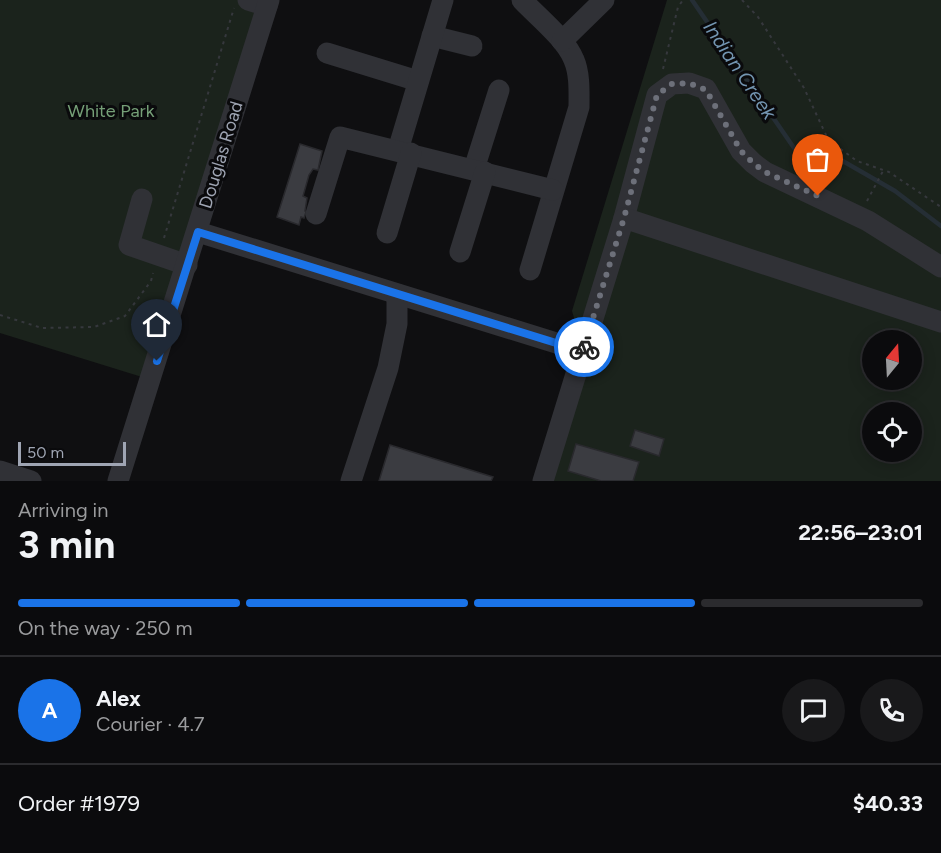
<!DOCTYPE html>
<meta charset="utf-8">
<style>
:root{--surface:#0b0b0d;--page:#19191b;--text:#f1f3f6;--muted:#9a9b9d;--line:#2b2b2e;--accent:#1a73e8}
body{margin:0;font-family:Figtree,sans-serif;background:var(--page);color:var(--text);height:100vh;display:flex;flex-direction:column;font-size:22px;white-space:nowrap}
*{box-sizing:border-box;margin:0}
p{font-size:20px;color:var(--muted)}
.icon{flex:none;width:33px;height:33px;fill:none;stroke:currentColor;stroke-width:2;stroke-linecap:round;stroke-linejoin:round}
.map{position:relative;height:481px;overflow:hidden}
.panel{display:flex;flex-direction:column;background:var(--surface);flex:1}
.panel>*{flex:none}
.needle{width:39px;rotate:18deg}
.buttons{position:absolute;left:862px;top:330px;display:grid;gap:12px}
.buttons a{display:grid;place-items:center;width:60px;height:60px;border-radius:50%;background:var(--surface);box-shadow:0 3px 15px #0003,0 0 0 2px var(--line);font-size:30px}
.scale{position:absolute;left:18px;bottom:15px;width:108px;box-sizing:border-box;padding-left:6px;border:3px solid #9fa5b3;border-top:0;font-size:16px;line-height:21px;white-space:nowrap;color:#9fa5b3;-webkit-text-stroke:4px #0a0a0c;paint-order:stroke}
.pin{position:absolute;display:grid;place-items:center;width:51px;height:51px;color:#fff;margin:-62px -26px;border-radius:50% 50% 50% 0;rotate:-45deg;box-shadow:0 0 6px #0007}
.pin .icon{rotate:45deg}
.courier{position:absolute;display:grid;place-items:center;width:60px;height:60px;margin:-30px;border:4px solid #1a73e8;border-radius:50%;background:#fff;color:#222;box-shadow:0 2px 8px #0007}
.headline em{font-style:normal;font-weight:700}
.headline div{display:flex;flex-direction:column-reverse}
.headline{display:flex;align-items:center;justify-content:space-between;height:102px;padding:0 18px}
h1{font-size:39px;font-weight:700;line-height:45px}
.bar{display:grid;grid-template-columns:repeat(4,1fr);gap:9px 6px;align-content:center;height:72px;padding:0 18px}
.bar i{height:8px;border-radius:4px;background:var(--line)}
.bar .on{background:var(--accent)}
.bar p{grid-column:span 4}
.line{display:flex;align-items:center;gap:15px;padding:0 18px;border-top:2px solid var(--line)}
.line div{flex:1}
.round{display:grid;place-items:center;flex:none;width:63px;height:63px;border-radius:32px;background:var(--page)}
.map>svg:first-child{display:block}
.green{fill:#1b231c;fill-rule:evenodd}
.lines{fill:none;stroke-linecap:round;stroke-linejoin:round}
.stream{stroke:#252e35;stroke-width:4.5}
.building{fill:#3b3c41;stroke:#29292d;stroke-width:1.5}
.path{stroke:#36383d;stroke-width:2;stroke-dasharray:3 4.5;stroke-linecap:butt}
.minor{stroke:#303136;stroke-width:21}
.done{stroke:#6d707a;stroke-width:6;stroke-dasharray:0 10.8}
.route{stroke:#1a73e8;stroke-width:8}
.labels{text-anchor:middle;stroke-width:6;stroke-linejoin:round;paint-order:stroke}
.park-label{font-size:18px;fill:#759f77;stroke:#0a0a0c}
.street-label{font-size:18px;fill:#9fa5b3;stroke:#0a0a0c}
.water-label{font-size:20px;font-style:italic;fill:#7395b1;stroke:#0a0a0c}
</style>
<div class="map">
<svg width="941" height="481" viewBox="0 0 941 481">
<rect width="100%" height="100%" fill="#0f0f11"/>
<!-- green -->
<g class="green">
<polygon points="0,0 261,0 142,377 0,333"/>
<path d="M667 0H941V481H551L587 362 572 311ZM873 340H912V380H873ZM873 412H912V452H873Z"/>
</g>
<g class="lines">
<!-- stream -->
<polyline class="stream" points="692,0 794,148 810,157 841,160 895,191 941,226"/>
</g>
<!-- building -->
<g class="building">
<polygon points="300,144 322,151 318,170 313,169 309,175 303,196 307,198 305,211 306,212 304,218 301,217 299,225 277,217"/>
<polygon points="635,430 664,439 659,456 630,446"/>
<polygon points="576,444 639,462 633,481 601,481 568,471"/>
<polygon points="390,445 493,477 491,481 379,481"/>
</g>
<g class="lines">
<!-- path -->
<g class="path">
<polyline points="742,0 758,17 804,88 827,137 835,145 857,161 889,172 941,207"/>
<polyline points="663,69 678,7 683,0"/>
<polyline points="867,201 883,171"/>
<polyline points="164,238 234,8"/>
<polyline points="0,315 42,328 94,327 125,316 151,281 153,273"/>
</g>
<!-- minor -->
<g class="minor">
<polyline points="248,0 267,6"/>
<path d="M522 0C537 16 566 39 574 60 580 74 579 92 579 107L530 270"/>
<polyline points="432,36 472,46"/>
<polyline points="562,41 604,0"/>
<polyline points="327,53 418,81"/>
<polyline points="398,150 443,0"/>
<polyline points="474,169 499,90"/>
<polyline points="142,199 129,245 187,265"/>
<polyline points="316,214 340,137 553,190"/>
<polyline points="624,218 657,95 672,84 689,83 706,89 741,151 753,163 765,172 868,221 941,267"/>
<polyline points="198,232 582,351"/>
<polyline points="387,233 411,153"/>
<polyline points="460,252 485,172"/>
<polyline points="0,471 31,481"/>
<polyline points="118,481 269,0"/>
<polyline points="351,481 388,368 397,324 397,294"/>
<polyline points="543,481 624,218 941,322"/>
</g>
</g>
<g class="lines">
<!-- done -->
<polyline class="done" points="584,347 624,218 657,95 672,84 689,83 706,90 741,151 753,163 765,172 818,196"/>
<!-- route -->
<polyline class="route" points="157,361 198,232 582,351 584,347"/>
</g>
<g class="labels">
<!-- park labels -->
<g class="park-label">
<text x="111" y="117">White Park</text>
</g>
<!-- street labels -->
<g class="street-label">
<text transform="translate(221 155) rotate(-73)" y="6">Douglas Road</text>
</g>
<!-- water labels -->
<g class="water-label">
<text transform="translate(740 70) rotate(56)" y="7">Indian Creek</text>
</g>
</g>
</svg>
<div class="buttons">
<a><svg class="needle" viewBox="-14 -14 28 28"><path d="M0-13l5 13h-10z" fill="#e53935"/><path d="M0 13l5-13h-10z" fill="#9a9b9d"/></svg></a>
<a><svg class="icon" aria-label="locate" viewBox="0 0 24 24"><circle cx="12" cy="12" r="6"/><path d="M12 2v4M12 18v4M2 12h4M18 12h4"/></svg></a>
</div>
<div class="scale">50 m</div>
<div class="pin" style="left:818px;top:196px;background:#ea580c"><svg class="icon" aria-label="bag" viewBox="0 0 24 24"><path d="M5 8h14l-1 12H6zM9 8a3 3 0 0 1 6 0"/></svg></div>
<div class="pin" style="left:157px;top:361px;background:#1f2937"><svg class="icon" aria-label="home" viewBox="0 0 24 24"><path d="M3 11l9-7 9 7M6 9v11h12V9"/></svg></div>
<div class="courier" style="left:584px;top:347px"><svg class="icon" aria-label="bike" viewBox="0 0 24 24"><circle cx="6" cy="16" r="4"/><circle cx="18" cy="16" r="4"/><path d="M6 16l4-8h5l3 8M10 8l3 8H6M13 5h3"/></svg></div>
</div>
<section class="panel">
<div class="headline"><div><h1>3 min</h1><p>Arriving in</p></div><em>22:56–23:01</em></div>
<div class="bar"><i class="on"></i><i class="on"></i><i class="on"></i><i></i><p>On the way · 250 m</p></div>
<div class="line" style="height:108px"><b class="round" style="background:var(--accent);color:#fff">A</b><div><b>Alex</b><p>Courier · 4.7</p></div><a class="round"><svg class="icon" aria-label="chat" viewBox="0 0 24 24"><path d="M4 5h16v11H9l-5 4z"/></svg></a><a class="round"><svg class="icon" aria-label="phone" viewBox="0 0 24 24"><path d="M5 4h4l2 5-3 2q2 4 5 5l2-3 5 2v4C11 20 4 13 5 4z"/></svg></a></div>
<div class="line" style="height:78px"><div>Order #1979</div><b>$40.33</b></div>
</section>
